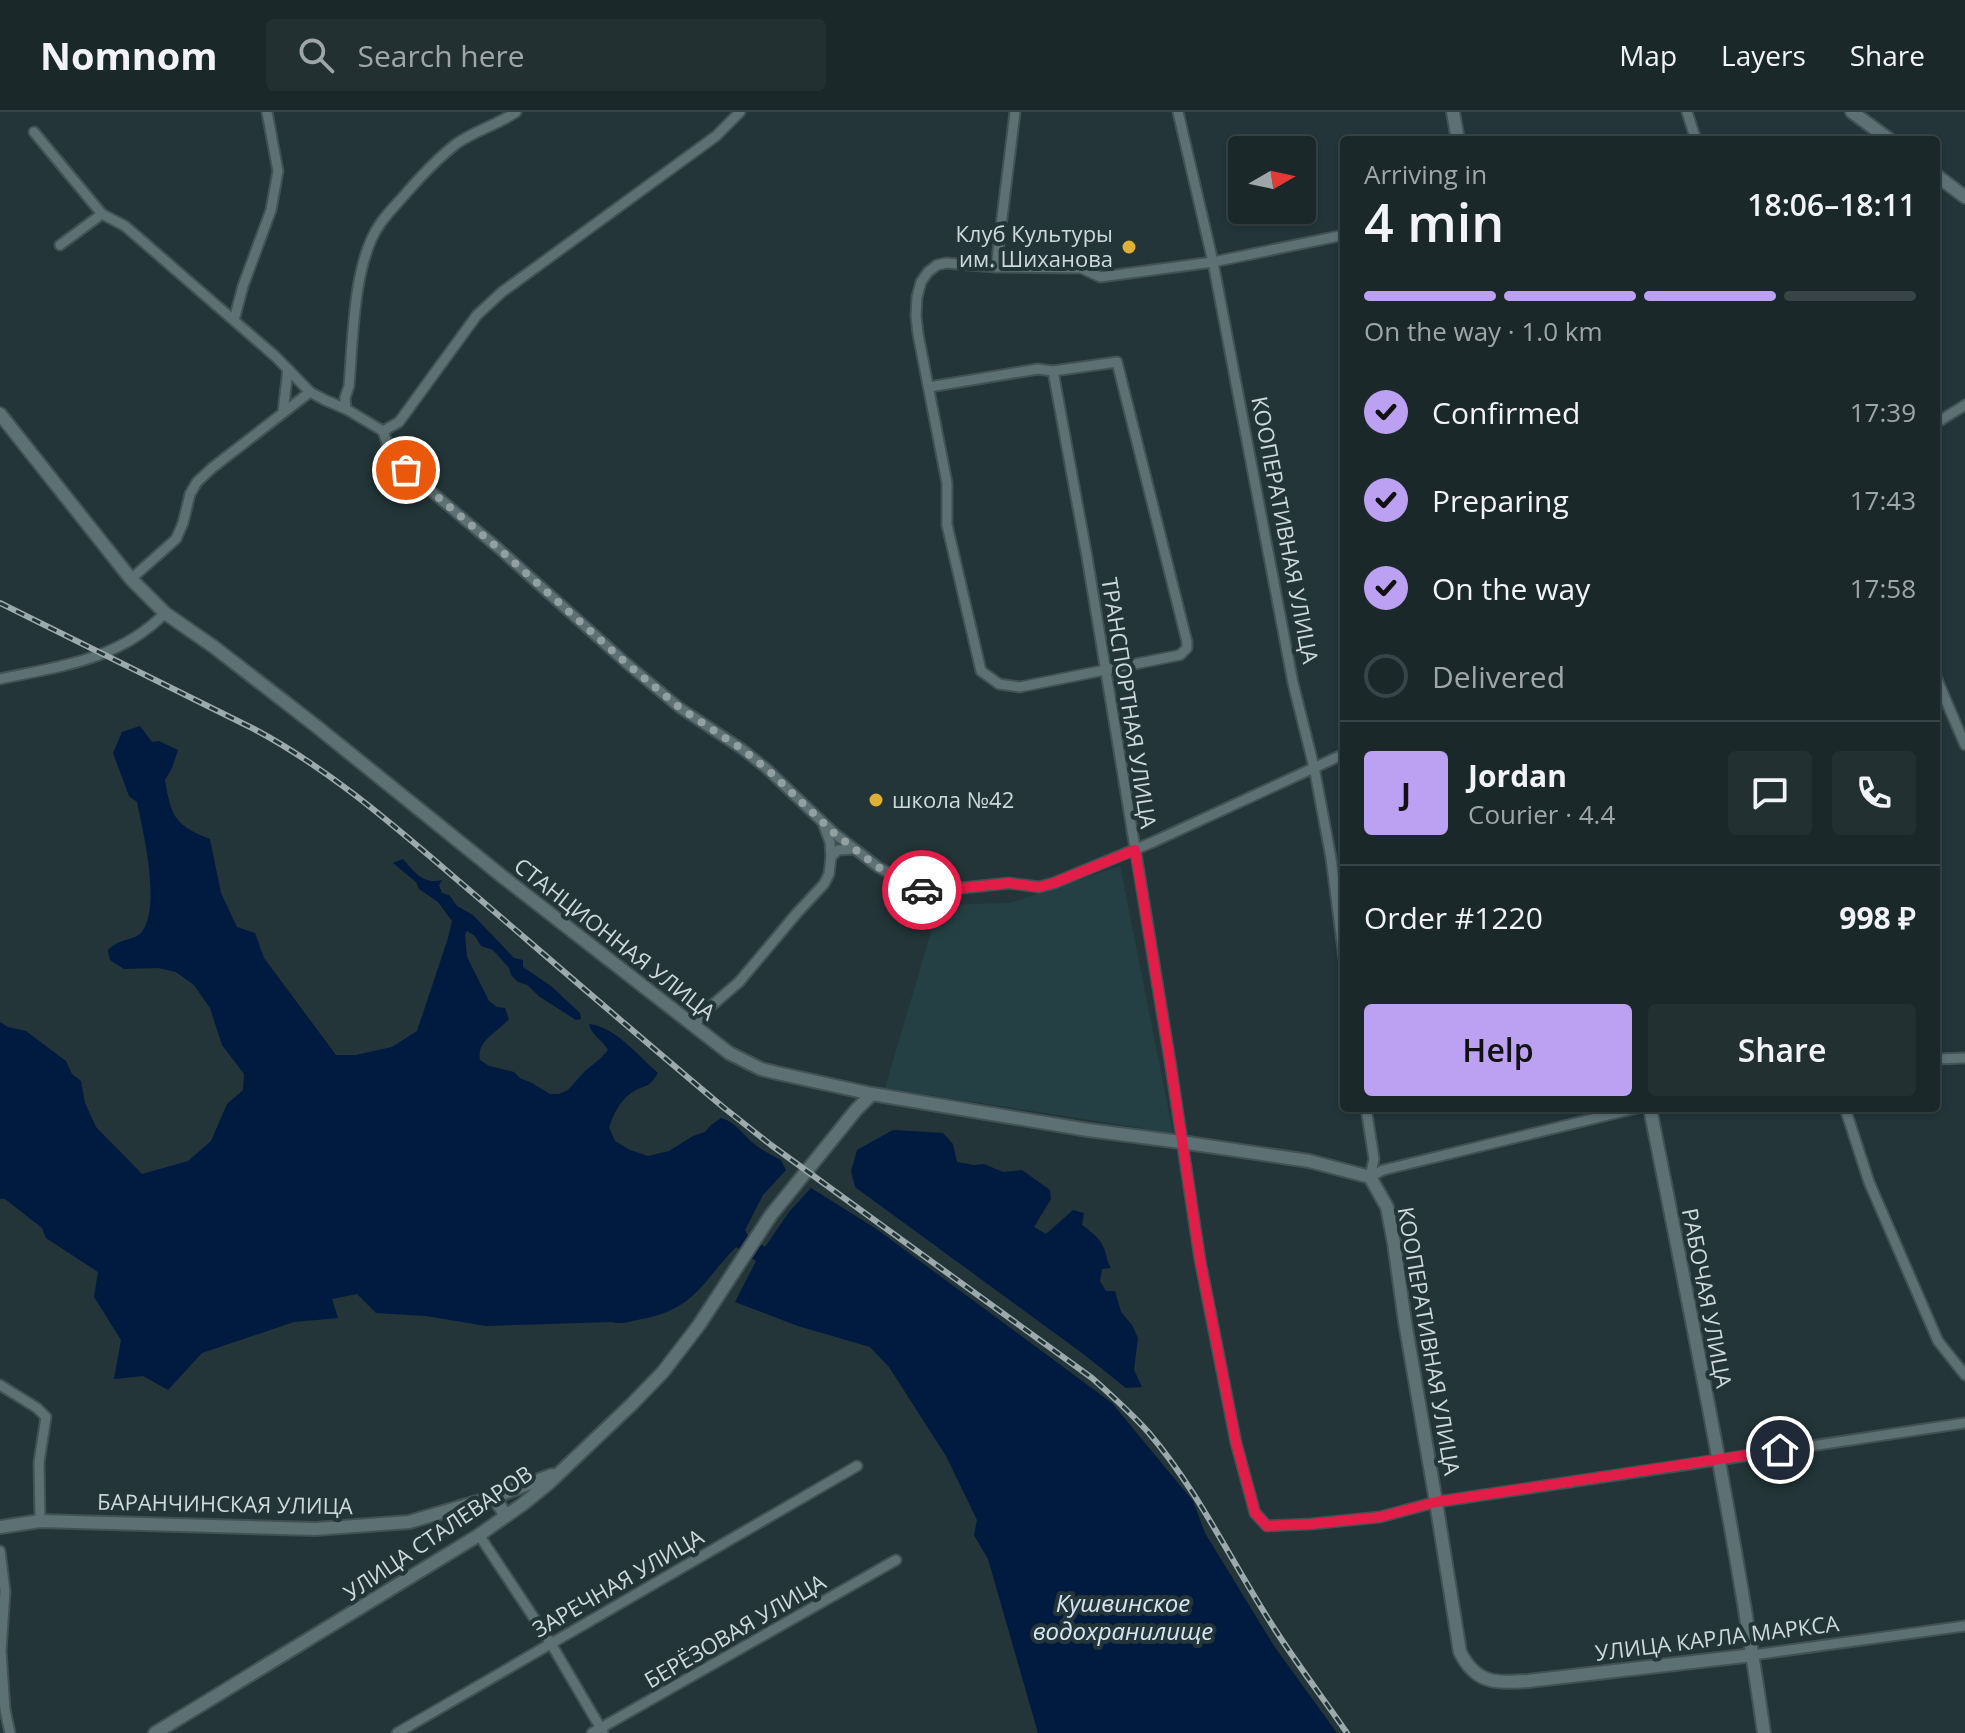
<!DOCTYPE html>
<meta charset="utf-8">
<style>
:root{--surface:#1a282a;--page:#233032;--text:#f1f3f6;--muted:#9fa6a8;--line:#384447;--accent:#bca0f2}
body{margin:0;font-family:"Open Sans",sans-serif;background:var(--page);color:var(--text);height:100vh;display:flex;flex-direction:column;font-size:30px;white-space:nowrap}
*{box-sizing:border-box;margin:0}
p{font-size:26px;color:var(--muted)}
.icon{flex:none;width:44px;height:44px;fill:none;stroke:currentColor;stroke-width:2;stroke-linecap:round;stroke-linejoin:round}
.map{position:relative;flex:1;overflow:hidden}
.sheet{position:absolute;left:1340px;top:24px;width:600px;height:976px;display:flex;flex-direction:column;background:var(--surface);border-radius:8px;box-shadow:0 2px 6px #0004,0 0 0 2px var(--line)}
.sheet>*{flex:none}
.needle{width:52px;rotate:81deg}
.controls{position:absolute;left:1228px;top:24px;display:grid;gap:16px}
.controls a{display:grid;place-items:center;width:88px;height:88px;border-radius:8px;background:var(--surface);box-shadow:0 2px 6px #0004,0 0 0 2px var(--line);font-size:40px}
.pin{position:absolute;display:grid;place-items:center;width:68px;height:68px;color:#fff;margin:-34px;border:4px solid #fff;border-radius:50%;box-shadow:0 2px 8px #0007}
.courier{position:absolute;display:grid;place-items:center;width:80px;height:80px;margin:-40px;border:6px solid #e11d48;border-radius:50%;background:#fff;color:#222;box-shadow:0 2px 10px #0007}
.overview em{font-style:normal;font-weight:600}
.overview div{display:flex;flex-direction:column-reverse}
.overview{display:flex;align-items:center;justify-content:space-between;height:136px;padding:0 24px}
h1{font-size:52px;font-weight:600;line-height:60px}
.bar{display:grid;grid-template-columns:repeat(4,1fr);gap:12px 8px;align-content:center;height:96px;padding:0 24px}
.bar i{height:10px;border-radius:6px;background:var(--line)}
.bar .current{background:var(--accent)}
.bar p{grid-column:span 4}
.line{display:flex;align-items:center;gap:20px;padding:0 24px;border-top:2px solid var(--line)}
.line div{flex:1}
.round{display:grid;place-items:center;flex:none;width:84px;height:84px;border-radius:8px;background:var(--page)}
ol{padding:0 24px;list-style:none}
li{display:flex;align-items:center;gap:24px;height:88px}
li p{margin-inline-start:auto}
li .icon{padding:8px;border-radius:50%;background:var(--accent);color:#111;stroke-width:4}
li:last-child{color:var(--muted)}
li i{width:44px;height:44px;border:4px solid var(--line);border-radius:50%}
.button{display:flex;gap:16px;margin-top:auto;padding:16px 24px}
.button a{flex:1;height:92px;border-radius:8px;background:var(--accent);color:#111;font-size:32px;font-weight:600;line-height:92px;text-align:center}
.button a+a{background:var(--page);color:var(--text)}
header{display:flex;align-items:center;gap:48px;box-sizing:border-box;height:112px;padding:0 40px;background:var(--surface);border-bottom:2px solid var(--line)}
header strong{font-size:38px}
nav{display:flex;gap:44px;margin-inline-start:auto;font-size:28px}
.search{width:560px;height:72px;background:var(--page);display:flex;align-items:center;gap:20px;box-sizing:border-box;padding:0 28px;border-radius:8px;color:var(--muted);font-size:30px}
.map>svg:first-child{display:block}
.built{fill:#254044}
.water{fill:#001a40}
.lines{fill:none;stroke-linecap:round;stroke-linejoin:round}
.street-casing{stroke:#425154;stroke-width:13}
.secondary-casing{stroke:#425154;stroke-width:16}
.street{stroke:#5d7073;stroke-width:9}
.secondary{stroke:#5d7073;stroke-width:12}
.rail-casing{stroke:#9daaad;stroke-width:6}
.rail{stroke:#233538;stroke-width:3;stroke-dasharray:9;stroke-linecap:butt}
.done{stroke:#92a0a2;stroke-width:8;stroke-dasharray:0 14.4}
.route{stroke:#e11d48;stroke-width:10}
.poi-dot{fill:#e0b034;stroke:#233538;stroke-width:3}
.labels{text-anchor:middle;stroke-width:8;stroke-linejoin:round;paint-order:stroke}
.poi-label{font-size:22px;fill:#ced9db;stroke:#233538;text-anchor:end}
.street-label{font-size:22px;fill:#ced9db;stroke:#233538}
.water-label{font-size:24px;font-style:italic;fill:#d9e5f5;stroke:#233538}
</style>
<header>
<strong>Nomnom</strong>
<div class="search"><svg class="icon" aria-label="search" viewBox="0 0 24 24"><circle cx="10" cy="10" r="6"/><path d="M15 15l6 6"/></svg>Search here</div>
<nav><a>Map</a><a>Layers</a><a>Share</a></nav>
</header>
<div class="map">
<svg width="1965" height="1621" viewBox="0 0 1965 1621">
<rect width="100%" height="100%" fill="#233538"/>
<!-- built -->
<polygon class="built" points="1120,754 1173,1021 885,976 939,793 1010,791"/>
<!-- water -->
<g class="water">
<path d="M140 614 152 630 159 629 178 638 172 656 165 668C171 704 174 713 210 727L221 781 237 815 255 821 264 846 336 943H356L392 935 417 919 448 826 452 809 438 790 419 777 416 770 393 751 403 747C414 760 424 773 442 768L439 773 442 781 449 783 457 794 473 803 514 846 523 848V855L551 874 580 901 581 907 576 908 540 885 527 873 518 870 511 863 509 856 493 838 481 834 475 824 467 819 465 823 467 845 489 889 497 895 505 896 509 907C498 920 476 929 480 948L489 954 514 960 520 966 532 971 550 982H559L568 978 585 959 601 946 608 938C603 928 591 923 589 912 616 915 638 944 658 961 648 978 644 972 631 981 619 990 614 1002 609 1015L615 1029 630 1038 648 1044 669 1039 693 1024 705 1020 711 1013 721 1006C736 1010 741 1021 752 1030 761 1038 771 1043 781 1048L786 1058 763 1083 745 1118 748 1124 765 1135 789 1100 811 1076 875 1116 1112 1291 1193 1389 1205 1421 1274 1534 1337 1621H1038L988 1447 974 1423 977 1408 946 1344 889 1255 870 1235 798 1214 735 1190 756 1149 736 1135C702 1170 695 1197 642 1207 632 1209 621 1213 611 1210L486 1214 426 1204 376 1201 357 1182 332 1187 338 1206 294 1210 202 1241 168 1278 143 1264 114 1267 121 1228 94 1185 98 1160 46 1126 42 1116 5 1087H0V910L8 915 26 919 66 949 72 962 81 969 85 991 96 1015 142 1062 188 1049 211 1029 227 992 243 978 244 962 222 933 210 896 194 873 176 860 159 856 124 857 110 848 108 838C119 826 133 829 141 821 162 795 143 720 137 690L129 684 113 641 122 620Z"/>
<path d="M893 1018 943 1021 953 1032 957 1050 974 1053 984 1052 1003 1060 1022 1058 1050 1078 1051 1087 1034 1115 1046 1122 1073 1098 1084 1101 1082 1113C1090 1119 1099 1125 1103 1134 1107 1142 1106 1148 1111 1156L1102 1157 1100 1169 1106 1179H1115L1121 1200 1132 1213 1138 1226 1134 1258 1142 1275 1126 1276 1082 1241 855 1075 851 1059 857 1038Z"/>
</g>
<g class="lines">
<!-- street casing -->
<g class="street-casing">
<g id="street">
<polyline points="740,0 716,24 502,180 477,203 399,310 383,319 389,337 406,358 498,436 625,550 680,596 742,637 767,657 834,721 878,755 919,778 933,779 1009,771 1039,775 1054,771 1153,730 1344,642"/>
<polyline points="1178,0 1213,150 1293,571 1314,655 1331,746 1344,846"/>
<polyline points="1687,0 1696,28"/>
<polyline points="34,20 102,102 125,114 276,245 310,280 325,288 346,297"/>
<polyline points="60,133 102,102"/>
<polyline points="996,155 1015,0"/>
<polyline points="234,208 243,174 271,98 278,59 267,0"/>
<polyline points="1053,259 1087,445 1138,754 1170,949 1200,1148 1236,1331 1255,1401 1267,1414 1311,1412 1380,1405 1436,1390 1965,1311"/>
<polyline points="929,275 1038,257 1053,259 1117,250 1187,530 1187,536 1180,543 1020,575 999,572 981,559 947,413 947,371 918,222 916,204 917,185 921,170 928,160 937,153 946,151 996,155 1081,156 1100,165 1213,150 1344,123"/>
<polyline points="283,300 288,257"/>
<polyline points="1936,311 1965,293"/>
<path d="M383 319 346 297 345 286 349 274C353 228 353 150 380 112 388 100 399 90 408 79 423 62 438 46 456 32 474 19 497 13 516 0"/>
<polyline points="131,467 176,427 183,411 190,382 197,370 212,356 310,280"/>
<polyline points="1936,565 1965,633"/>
<path d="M0 567C61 554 119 548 165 501"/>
<polyline points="824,714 830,730 831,745"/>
<polyline points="693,914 710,895 739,870 797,801 824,772 829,762 831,745 838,738 854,737"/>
<polyline points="1936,947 1965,946"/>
<polyline points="1366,996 1374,1047 1370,1065"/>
<polyline points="1845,996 1869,1070 1938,1229 1965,1263"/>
<polyline points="1370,1065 1383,1058 1637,996"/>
<polyline points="0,1273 37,1296 46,1305 39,1350 40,1409"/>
<polyline points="479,1423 550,1530 603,1620"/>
<polyline points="0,1439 5,1479 1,1539 5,1598 10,1621"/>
<polyline points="1753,1543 1965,1514"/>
<polyline points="397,1621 857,1354"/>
<polyline points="592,1621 896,1448"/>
</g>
</g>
<!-- secondary casing -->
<g class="secondary-casing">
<g id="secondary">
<polyline points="1453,0 1458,28"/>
<polyline points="1852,0 1890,28"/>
<polyline points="1936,63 1965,85"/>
<path d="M0 302 131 467 165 501 214 535 316 614 503 765 729 941 761 957 777 961 872 982 1088 1018 1181 1030 1309 1049 1370 1065 1387 1095 1394 1131 1405 1210 1436 1390 1460 1540C1476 1572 1495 1571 1528 1569L1753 1543"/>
<path d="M1650 996C1691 1204 1734 1411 1764 1621"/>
<polyline points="494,1385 552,1363"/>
<polyline points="0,1415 40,1409 315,1417 409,1410 494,1385 506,1404"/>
<polyline points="155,1621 479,1423 523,1392 549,1371 632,1292 663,1260 699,1213 771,1103 856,998 872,982"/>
</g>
</g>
<!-- street -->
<use href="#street" class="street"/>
<!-- secondary -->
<use href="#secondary" class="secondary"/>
<!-- rail casing -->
<g class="rail-casing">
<path id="rail" d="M0 491 254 617C333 659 400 719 468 777 553 850 637 923 723 995L771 1033 1092 1266C1112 1284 1131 1301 1149 1321 1199 1380 1232 1451 1274 1516 1297 1552 1323 1586 1347 1621"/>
</g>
<!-- rail -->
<use href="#rail" class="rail"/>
</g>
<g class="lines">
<!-- done -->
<polyline class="done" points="406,358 498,436 625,550 680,596 742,637 767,657 834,721 878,755 922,778"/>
<!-- route -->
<polyline class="route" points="922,778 933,779 1009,771 1039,775 1054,771 1135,738 1170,949 1200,1148 1236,1331 1255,1401 1267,1414 1311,1412 1380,1405 1436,1390 1780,1338"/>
</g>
<!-- markers -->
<g class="poi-dot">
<circle cx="1129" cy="135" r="8"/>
<circle cx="876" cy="688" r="8"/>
</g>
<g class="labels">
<!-- poi labels -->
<g class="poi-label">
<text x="1113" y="130">Клуб Культуры<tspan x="1113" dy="25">им. Шиханова</tspan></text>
<text x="892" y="696" text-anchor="start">школа №42</text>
</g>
<!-- street labels -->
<g class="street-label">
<text transform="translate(1285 418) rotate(79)" y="8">КООПЕРАТИВНАЯ УЛИЦА</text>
<text transform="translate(1129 591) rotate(81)" y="8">ТРАНСПОРТНАЯ УЛИЦА</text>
<text transform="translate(615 827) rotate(38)" y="8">СТАНЦИОННАЯ УЛИЦА</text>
<text transform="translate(1707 1186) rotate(79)" y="8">РАБОЧАЯ УЛИЦА</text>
<text transform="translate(1429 1229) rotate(80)" y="8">КООПЕРАТИВНАЯ УЛИЦА</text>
<text transform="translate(225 1392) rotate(1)" y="8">БАРАНЧИНСКАЯ УЛИЦА</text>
<text transform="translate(438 1421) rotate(-34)" y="8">УЛИЦА СТАЛЕВАРОВ</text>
<text transform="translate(618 1471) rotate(-30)" y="8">ЗАРЕЧНАЯ УЛИЦА</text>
<text transform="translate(735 1519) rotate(-30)" y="8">БЕРЁЗОВАЯ УЛИЦА</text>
<text transform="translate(1717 1526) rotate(-7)" y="8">УЛИЦА КАРЛА МАРКСА</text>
</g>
<!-- water labels -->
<g class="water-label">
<text x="1123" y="1500">Кушвинское<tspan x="1123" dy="28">водохранилище</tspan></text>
</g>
</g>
</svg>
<div class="controls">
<a><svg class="needle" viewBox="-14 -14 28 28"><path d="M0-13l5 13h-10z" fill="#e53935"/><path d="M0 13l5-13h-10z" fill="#9fa6a8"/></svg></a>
</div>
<div class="pin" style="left:406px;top:358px;background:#ea580c"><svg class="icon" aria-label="bag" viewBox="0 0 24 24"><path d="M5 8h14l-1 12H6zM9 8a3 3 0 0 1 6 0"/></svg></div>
<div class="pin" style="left:1780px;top:1338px;background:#1f2937"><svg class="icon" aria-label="home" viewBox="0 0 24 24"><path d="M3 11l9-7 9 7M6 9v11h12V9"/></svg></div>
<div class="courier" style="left:922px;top:778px"><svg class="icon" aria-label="car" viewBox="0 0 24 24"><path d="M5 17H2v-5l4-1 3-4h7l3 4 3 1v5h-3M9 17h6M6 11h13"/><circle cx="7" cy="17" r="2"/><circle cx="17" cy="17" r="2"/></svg></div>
<section class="sheet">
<div class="overview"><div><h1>4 min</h1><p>Arriving in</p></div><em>18:06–18:11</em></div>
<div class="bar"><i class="current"></i><i class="current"></i><i class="current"></i><i></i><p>On the way · 1.0 km</p></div>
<ol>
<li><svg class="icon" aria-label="check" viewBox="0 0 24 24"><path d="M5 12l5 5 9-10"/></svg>Confirmed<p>17:39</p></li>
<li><svg class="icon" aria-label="check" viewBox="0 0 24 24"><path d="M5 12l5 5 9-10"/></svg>Preparing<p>17:43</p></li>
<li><svg class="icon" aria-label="check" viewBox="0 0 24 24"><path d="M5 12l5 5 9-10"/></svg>On the way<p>17:58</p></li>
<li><i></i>Delivered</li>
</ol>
<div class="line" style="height:144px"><b class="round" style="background:var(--accent);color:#111">J</b><div><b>Jordan</b><p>Courier · 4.4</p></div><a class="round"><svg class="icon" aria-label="chat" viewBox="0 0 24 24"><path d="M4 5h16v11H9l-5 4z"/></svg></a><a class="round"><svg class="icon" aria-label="phone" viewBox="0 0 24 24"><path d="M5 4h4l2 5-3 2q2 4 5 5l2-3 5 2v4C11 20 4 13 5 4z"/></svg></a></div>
<div class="line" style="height:104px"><div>Order #1220</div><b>998 ₽</b></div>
<div class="button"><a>Help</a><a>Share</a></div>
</section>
</div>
